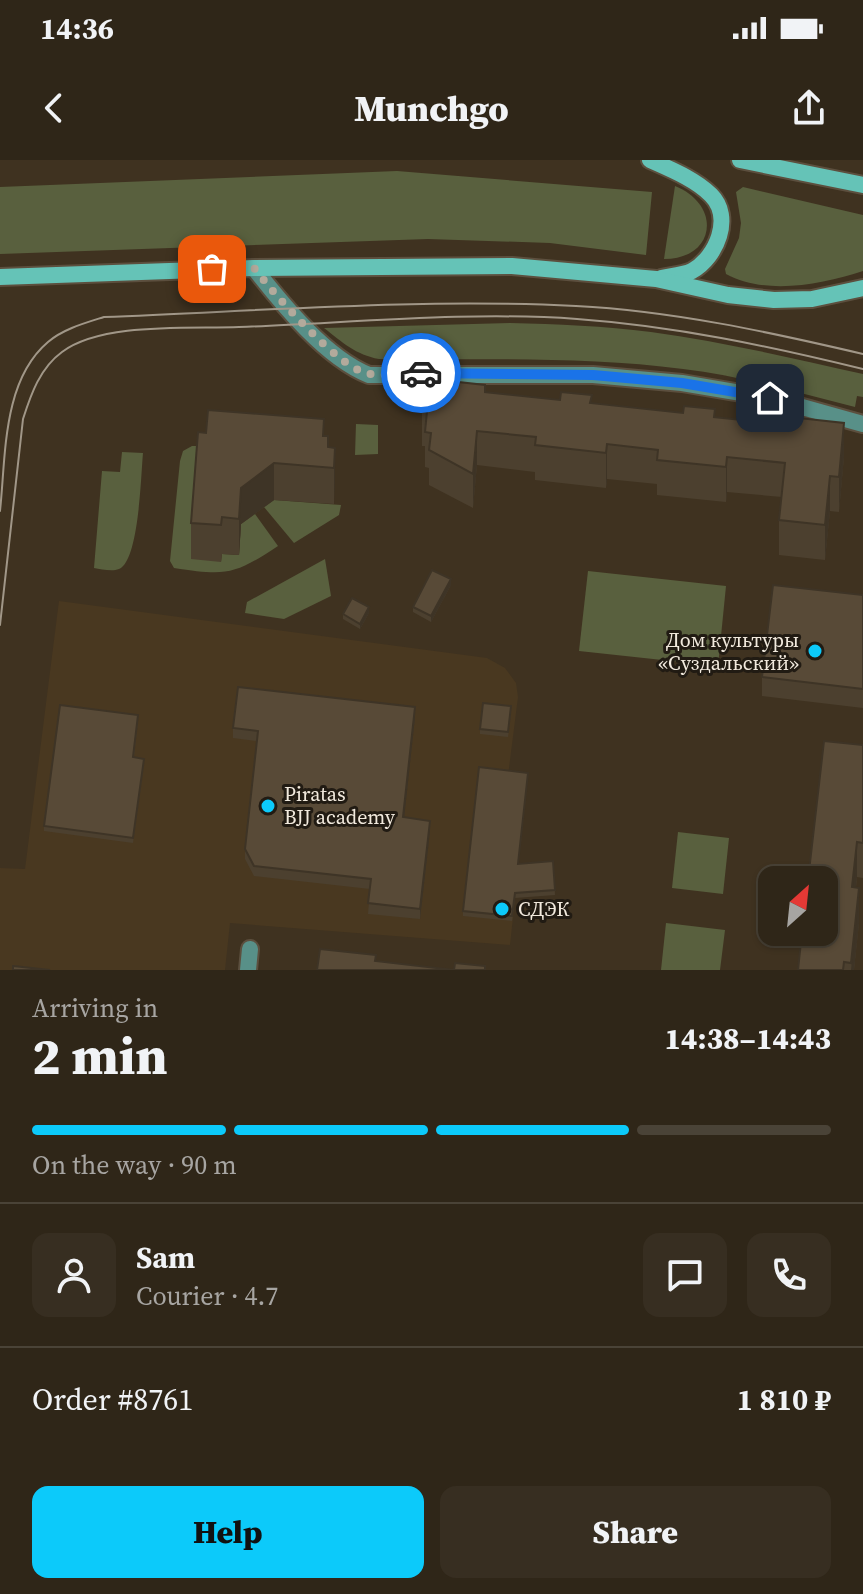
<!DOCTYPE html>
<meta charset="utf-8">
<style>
:root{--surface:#2f2618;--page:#372e21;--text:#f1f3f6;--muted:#a7a5a2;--line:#4a4337;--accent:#0ccafa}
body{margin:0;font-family:"Source Serif 4",serif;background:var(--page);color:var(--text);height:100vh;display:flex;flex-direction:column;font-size:30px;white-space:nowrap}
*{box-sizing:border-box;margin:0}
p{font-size:26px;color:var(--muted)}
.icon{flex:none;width:44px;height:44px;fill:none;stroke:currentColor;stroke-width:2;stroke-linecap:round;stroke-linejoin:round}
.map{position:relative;height:810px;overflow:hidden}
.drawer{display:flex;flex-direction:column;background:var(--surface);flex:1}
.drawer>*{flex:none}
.needle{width:52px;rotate:27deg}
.fabs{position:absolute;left:758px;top:706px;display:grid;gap:16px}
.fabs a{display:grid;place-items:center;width:80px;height:80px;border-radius:16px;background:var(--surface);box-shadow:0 2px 6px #0004,0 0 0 2px var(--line);font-size:40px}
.pin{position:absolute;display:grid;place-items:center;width:68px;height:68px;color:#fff;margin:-34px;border-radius:16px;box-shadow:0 4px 12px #0006}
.courier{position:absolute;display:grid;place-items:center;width:80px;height:80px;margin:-40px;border:6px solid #1a73e8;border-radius:50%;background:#fff;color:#222;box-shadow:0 2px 10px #0007}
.summary em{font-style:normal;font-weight:800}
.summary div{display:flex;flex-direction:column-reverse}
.summary{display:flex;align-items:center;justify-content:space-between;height:136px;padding:0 32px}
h1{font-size:52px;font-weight:800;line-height:60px}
.bar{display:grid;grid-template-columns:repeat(4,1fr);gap:12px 8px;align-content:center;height:96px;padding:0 32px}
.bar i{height:10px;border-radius:6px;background:var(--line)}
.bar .on{background:var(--accent)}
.bar p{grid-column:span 4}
.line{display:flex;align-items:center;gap:20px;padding:0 32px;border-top:2px solid var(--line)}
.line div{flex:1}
.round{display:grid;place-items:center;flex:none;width:84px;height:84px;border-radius:16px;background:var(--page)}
.action{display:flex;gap:16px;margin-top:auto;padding:16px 32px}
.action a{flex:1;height:92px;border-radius:16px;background:var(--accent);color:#111;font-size:32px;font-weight:800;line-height:92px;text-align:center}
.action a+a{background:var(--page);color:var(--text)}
.status{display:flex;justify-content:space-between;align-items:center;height:56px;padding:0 40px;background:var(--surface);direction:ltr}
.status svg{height:22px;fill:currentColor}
header{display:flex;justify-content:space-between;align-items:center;height:104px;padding:0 32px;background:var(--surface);font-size:36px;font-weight:800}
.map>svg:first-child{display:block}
.built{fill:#493820}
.green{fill:#59603e}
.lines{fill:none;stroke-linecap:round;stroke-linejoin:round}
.street-casing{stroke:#5c4f3e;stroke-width:20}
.secondary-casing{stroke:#5c4f3e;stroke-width:20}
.street{stroke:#589088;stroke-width:16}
.secondary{stroke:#65c3b7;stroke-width:16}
.tram{stroke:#a19788;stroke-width:2}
.wall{fill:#4c402f}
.shaded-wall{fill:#3e3426}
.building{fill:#584a37;stroke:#3e3426;stroke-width:2}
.done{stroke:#b3aa9c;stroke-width:8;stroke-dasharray:0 14.4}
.route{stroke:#1a73e8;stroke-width:10}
.poi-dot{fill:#0ccafa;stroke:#211b13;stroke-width:3}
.labels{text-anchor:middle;stroke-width:6;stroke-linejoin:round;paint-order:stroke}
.poi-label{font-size:20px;fill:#f2eade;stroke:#211b13;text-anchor:start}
</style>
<div class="status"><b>14:36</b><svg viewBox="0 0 49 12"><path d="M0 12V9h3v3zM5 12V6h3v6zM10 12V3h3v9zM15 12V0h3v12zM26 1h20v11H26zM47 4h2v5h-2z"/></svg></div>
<header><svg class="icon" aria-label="back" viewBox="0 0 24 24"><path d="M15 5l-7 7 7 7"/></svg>Munchgo<svg class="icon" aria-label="share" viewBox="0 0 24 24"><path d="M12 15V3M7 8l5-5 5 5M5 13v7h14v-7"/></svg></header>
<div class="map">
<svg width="863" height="810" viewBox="0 0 863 810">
<rect width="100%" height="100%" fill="#3f3220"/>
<!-- built -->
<polygon class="built" points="59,441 487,498 505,508 516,523 518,537 508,616 528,618 510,785 230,763 225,810 0,810 0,708 25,709"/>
<!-- green -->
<g class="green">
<polygon points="397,11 652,32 646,95 550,83 428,79 0,94 0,27"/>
<path d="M675 26C722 45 716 99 664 99Z"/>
<path d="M743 27 863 55V111C822 124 767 136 726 114L725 109 739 78 741 63 736 32Z"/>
<path d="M510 163C557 164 604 166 651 172 723 182 793 198 863 214V237L857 236 855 247C798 233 742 216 683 209 583 196 480 200 379 199 356 195 342 182 324 168Z"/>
<polygon points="356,264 378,265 378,294 355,295"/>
<path d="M192 286H208L221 402 222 394 239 395 241 364 255 354 278 386C234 415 227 416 174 408L170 401 180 301 183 291Z"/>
<path d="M122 292 143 293C141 315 139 401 119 409 112 412 101 409 94 408L102 311 120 312Z"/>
<polygon points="274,340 341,345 339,355 294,383 264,347"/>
<polygon points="325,399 331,436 284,459 245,453 247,442"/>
<polygon points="588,411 726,426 718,506 579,491"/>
<polygon points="678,672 729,678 723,734 672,728"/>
<polygon points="666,763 725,770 720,810 661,810"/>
</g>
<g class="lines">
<!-- street casing -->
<g class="street-casing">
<g id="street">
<path d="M254 108C282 144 326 198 369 215H593L682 223 770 238 863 264"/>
<polyline points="248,810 250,789"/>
</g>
</g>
<!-- secondary casing -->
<g class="secondary-casing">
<g id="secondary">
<path d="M650 0C670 9 695 19 711 35 733 57 717 97 692 111 684 115 671 116 661 118"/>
<polyline points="740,0 863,25"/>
<polyline points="0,117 254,108 512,106 656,119 728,135 774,140 812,139 863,128"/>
</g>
</g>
<!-- street -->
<use href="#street" class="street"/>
<!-- secondary -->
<use href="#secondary" class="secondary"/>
<!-- tram -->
<g class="tram">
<path d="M0 351C6 296 2 221 48 182 63 169 85 163 104 157 261 151 419 138 576 146 673 151 769 172 863 194"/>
<path d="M0 465 23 259C31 234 40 208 62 192 102 162 189 169 239 167 349 163 468 151 577 159 674 166 769 186 863 209"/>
</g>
</g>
<!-- wall -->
<g class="wall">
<polygon points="429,232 485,232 715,257 844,297 839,352 830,351 825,400 779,395 779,360 782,337 727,332 726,342 657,335 657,324 607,319 606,328 535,320 535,312 477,305 473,348 429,325 429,308 425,307 425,286 422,286 422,251"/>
<polygon points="206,273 324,276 328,287 335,288 334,344 274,340 241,364 239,395 222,394 221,402 191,399 191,363"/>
<polygon points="451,425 431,462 413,452 413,447"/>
<polygon points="863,435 863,548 762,536 762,517"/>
<polygon points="369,453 360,469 343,459 343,454"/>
<polygon points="511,551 508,577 480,574 480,569"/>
<polygon points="415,557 404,658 430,671 420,759 368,754 370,729 254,716 245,699 245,689 257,581 233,578 233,568"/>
<polygon points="138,561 134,597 144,604 133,683 44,671 44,666"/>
<polygon points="863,585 863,718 857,717 856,728 859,763 854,810 798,810"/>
<polygon points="553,701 555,735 515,738 512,761 463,756 463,751 518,704"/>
</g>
<!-- shaded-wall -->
<g class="shaded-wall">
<polygon points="844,263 844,297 839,352 839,317"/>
<polygon points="477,271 477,305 473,348 473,314"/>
<polygon points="607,284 607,319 606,328 606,293"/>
<polygon points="335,288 335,324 334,344 334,308"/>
<polygon points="727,297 727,332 726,342 726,307"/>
<polygon points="274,303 274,340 241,364 239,395 239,359 241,328"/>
<polygon points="830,316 830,351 825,400 825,365"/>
<polygon points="451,419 451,425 431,462 431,456"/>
<polygon points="369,447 369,453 360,469 360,464"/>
<polygon points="415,547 415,557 403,668 403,657"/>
<polygon points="430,661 430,671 420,759 420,749"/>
<polygon points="857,682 857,717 852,762 852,727"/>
<polygon points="859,728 859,763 854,810 851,810"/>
</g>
<!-- building -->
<g class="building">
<polygon points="431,219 485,225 485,232 560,240 561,232 592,235 590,243 683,253 684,246 715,249 714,257 789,265 790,257 844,263 839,317 830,316 825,365 779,360 785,303 727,297 726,307 657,300 658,290 607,284 606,293 535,285 536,277 477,271 473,314 429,290 431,273 425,272 427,251 422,251 424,231 429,232"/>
<polygon points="208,250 324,259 323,276 328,276 328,287 335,288 334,308 274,303 241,328 239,359 222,357 221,365 191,363 198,272 206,273"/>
<polygon points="432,410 451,419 431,456 413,447"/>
<polygon points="773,425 863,435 863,529 762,517"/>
<polygon points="352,438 369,447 360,464 343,454"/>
<polygon points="238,527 415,547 403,657 430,661 420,749 368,743 371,719 254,706 245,689 258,571 233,568"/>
<polygon points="483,543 511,546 508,572 480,569"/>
<polygon points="60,545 138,555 133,597 144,599 133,678 44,666"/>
<polygon points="824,581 863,585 863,683 857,682 852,727 859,728 851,803 844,802 843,810 798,810 802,772 824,772 824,720 808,720"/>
<polygon points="479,607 528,613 518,704 553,701 555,730 515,733 512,756 463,751"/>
<polygon points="320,789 376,795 375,801 454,810 455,803 485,806 485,810 317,810"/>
<polygon points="13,806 50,810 13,810"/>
</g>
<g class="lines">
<!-- done -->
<path class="done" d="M212 109 254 108C274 134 336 205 366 213 379 217 406 213 421 213"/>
<!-- route -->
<polyline class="route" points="421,213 593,215 682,223 770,238"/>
</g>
<!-- markers -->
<g class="poi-dot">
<circle cx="815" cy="491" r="8"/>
<circle cx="268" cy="646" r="8"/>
<circle cx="502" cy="749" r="8"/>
</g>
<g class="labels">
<!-- poi labels -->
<g class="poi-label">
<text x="799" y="487" text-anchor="end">Дом культуры<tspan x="799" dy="23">«Суздальский»</tspan></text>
<text x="284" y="641">Piratas<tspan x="284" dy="23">BJJ academy</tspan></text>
<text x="518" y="756">СДЭК</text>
</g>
</g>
</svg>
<div class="fabs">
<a><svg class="needle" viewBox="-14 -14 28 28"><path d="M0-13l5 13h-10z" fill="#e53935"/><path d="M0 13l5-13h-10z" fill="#a7a5a2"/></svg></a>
</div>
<div class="pin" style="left:212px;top:109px;background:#ea580c"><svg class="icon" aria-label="bag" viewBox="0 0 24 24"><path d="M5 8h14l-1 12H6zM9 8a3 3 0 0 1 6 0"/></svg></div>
<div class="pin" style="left:770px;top:238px;background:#1f2937"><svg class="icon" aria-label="home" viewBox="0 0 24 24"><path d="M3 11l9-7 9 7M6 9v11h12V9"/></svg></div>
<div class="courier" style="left:421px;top:213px"><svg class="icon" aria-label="car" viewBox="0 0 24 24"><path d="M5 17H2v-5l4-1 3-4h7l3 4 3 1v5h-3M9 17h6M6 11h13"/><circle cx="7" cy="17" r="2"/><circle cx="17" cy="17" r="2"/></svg></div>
</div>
<section class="drawer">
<div class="summary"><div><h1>2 min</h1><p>Arriving in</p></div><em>14:38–14:43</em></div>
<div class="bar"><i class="on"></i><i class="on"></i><i class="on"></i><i></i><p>On the way · 90 m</p></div>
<div class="line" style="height:144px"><a class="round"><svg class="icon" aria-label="person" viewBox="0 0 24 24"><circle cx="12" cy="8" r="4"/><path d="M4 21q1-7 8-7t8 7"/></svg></a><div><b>Sam</b><p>Courier · 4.7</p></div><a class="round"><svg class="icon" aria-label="chat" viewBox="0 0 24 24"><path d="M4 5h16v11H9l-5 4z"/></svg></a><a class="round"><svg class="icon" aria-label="phone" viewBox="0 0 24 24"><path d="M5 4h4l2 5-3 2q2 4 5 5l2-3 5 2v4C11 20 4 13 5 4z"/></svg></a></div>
<div class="line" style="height:104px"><div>Order #8761</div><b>1 810 ₽</b></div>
<div class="action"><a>Help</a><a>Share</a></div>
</section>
